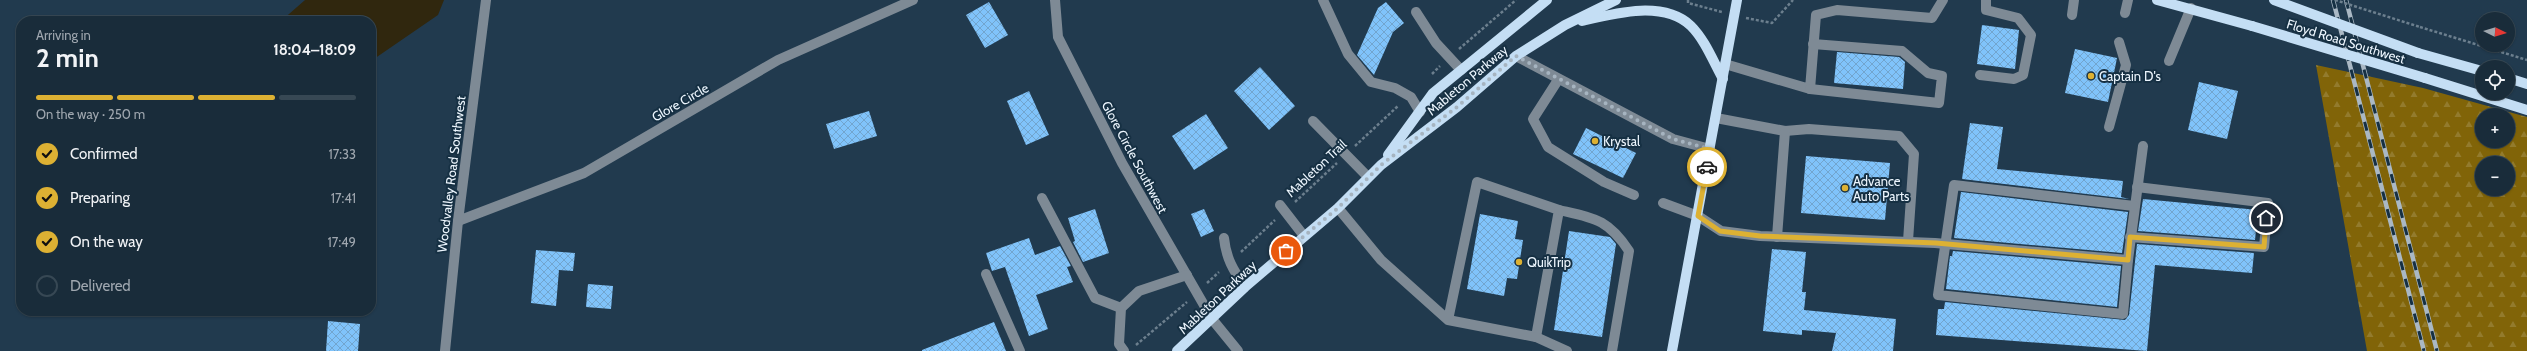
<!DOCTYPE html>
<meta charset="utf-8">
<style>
:root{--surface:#192c3a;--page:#263845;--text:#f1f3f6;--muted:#9fa7af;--line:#374854;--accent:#ddb133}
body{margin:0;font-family:Cabin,sans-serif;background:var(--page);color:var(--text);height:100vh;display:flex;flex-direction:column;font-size:15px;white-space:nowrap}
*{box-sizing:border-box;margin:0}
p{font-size:13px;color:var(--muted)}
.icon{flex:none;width:22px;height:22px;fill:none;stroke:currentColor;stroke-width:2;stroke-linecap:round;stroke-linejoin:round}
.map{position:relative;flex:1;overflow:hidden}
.sheet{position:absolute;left:16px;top:16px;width:360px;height:300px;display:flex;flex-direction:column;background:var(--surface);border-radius:16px;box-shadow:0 1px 3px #0004,0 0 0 1px var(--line)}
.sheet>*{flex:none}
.needle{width:26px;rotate:95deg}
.controls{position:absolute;left:2475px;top:12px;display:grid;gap:8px}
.controls a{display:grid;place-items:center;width:40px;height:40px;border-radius:50%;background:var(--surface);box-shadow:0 1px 3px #0004,0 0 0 1px var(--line);font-size:20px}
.pin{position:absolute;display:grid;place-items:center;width:34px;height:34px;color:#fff;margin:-17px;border:2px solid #fff;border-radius:50%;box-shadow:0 1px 4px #0007}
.courier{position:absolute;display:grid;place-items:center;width:40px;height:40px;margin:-20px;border:3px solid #ddb133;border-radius:50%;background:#fff;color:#222;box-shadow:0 1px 5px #0007}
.summary em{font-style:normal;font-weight:700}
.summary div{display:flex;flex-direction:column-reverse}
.summary{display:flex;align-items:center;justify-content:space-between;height:68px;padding:0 20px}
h1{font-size:26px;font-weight:700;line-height:30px}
.bar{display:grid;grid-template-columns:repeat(4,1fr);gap:6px 4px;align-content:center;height:48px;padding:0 20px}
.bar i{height:5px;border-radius:3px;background:var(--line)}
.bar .current{background:var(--accent)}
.bar p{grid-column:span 4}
ol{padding:0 20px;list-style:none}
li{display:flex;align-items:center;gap:12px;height:44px}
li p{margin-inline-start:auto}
li .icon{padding:4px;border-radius:50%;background:var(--accent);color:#111;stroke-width:4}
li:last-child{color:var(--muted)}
li i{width:22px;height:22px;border:2px solid var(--line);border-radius:50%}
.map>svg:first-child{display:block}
.forest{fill:url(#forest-firs);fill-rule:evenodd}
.water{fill:#30270e}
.building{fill:url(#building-cross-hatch)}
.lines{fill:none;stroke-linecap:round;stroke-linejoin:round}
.path{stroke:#6c7f8e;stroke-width:2.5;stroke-dasharray:3 2;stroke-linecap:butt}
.minor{stroke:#7e8a95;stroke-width:10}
.major{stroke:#c4def4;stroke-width:10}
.rail-casing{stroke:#aab8c4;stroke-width:4.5}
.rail{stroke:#163043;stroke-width:3;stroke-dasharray:9;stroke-linecap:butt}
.path-bridge{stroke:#6c7f8e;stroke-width:2.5;stroke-dasharray:3 2;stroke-linecap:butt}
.major-bridge{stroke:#c4def4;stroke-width:10}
.done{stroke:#a6b4c0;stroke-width:4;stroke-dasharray:0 7.2}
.route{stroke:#ddb133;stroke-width:5}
.poi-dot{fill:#ddb133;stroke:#163043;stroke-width:1.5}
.labels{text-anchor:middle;stroke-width:4;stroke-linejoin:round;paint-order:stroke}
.street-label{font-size:13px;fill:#edf6fe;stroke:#163043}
.poi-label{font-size:13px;fill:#edf6fe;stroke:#163043;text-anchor:start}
</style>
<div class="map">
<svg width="2527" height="351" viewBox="0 0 2527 351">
<defs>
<pattern id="forest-firs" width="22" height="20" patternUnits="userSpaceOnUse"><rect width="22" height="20" fill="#816408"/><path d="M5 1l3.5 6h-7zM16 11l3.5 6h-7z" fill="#937b2d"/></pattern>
<pattern id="building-cross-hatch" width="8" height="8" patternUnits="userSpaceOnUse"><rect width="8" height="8" fill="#80c3fa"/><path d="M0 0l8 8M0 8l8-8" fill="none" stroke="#72a5ce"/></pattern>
</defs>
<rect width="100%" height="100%" fill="#213a4e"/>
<!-- forest -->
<path class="forest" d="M2316 65 2423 88 2527 117V351H2367ZM2482 115H2508V141H2482ZM2482 163H2508V189H2482Z"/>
<!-- water -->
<polygon class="water" points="305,0 444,0 438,15 371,61 371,21 281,21"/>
<!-- building -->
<g class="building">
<polygon points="989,2 1008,35 985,48 966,15"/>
<polygon points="1386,2 1404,23 1393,32 1374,75 1357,55 1378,8"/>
<polygon points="1982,25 2019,30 2015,69 1977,64"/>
<polygon points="2075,49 2117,58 2108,102 2065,93"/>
<polygon points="1837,52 1899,57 1905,62 1903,89 1834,83"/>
<polygon points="1260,67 1295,106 1269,130 1234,91"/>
<polygon points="2199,82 2238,91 2227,139 2188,130"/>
<polygon points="1029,91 1049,135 1026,145 1007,101"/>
<polygon points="869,111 877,136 834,149 826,124"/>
<polygon points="1206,114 1228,148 1194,170 1172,136"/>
<polygon points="1970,123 2003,127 1997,169 2123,181 2121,197 2129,199 1962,179"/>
<polygon points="1586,128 1636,153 1623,178 1573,154"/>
<polygon points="1806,156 1890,163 1885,220 1801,213"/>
<polygon points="1961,192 2128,212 2122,253 1954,238"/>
<polygon points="2143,199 2258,210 2255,240 2138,231"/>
<polygon points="1095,209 1109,253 1083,262 1073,242 1075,241 1068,218"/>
<polygon points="1204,209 1214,231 1201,237 1191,214"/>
<polygon points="1480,214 1518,221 1515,239 1523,240 1517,279 1507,278 1504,296 1467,289"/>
<polygon points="1569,231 1610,237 1616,244 1602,337 1554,330"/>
<polygon points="1029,238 1035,255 1060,246 1071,266 1067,267 1073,282 1036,295 1048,329 1029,336 1005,267 992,271 986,253"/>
<polygon points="2137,244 2254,253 2252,273 2155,265 2147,351 1936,335 1938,309 1944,309 1945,302 2125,320 2129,315"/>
<polygon points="1772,249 1806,252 1802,292 1806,292 1804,310 1896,319 1893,351 1832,351 1836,333 1802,330 1802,335 1763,331"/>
<polygon points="536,250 575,253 573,271 559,270 556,306 531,303"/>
<polygon points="1953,251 2121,266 2117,307 1946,289 1950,256 1952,256"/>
<polygon points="588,284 613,286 611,309 586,307"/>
<polygon points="328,321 360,324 358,351 326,351"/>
<polygon points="994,322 1006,351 922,351 922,350"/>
</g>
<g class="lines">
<!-- path -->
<g class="path">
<polyline points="1688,0 1688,3 1722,12"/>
<polyline points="1746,18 1772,23 1793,0"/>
<polyline points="2420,27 2527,60"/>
<polyline points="1459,49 1516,0"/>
<polyline points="1432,74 1440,66"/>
<polyline points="1355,146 1398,106"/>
<polyline points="1295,202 1337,163"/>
<polyline points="1241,252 1275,220"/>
<polyline points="1207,283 1219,272"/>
<polyline points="1136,345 1187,302"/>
</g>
<!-- minor -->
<g class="minor">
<polyline points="1055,0 1058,37 1122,163 1212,319 1238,351"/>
<polyline points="1323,0 1348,54 1371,82 1395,88 1411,97 1420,112"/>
<polyline points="1416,12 1436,43 1461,70"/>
<polyline points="2125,13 2128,0"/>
<polyline points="2072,15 2074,0"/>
<polyline points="1516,56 1673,139 1710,149"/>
<polyline points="2169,61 2191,8"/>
<polyline points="1725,64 1810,89 1816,15 1837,10 1932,18 1943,0"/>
<polyline points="1980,75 2014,79 2023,75 2031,35 2018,18 1986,10 1986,0"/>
<polyline points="1558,80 1533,119 1548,147 1604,182 1634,195"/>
<polyline points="1810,89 1939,103 1942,76 1928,73 1902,51 1813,44"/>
<polyline points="1716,118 1785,131 1809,129 1899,136 1914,154 1908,241"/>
<polyline points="1313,121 1368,177"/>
<polyline points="2109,127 2126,65 2119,42"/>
<polyline points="1042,198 1095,298 1121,308"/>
<polyline points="1663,203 1698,216 1721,231 1760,236 1935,243 2128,260 2143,146"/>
<polyline points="1280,205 1304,236"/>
<polyline points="1338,208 1381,260 1448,320 1536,337 1559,210 1477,182 1448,320"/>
<path d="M1559 210C1594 218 1608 219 1629 251L1612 351"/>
<polyline points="458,221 584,173 778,60 913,0"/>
<polyline points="1777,237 1785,131"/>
<polyline points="2130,237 2264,247 2268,203 2137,187"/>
<path d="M1224 238C1226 258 1233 270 1245 287"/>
<polyline points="2128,260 2123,314 1938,295 1954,185 2134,206"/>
<polyline points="986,274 1020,351"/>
<polyline points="1536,337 1567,351"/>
<polyline points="445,351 458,221 486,0"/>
<polyline points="1124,351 1119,344 1121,308 1139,291 1187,275"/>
</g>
<!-- major -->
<g class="major">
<polyline points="2157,0 2252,26"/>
<path d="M1582 21C1615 13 1664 0 1691 26 1705 40 1713 61 1723 79"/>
<polyline points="2418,53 2482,71"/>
<polyline points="2425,78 2527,110"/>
<polyline points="2508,78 2527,84"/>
<polyline points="1388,155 1433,93 1547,0"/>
<polyline points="1177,351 1245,287 1338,208 1381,165 1457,107 1516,56 1565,25 1616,0"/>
<polyline points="1672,351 1737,0"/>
</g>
<!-- rail casing -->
<g class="rail-casing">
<g id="rail">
<polyline points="2333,0 2424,351"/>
<polyline points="2346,0 2437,351"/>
</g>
</g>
<!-- rail -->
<use href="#rail" class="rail"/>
<!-- path-bridge -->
<polyline class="path-bridge" points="2335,0 2420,27"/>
<!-- major-bridge -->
<g class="major-bridge">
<polyline points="2274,0 2418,53"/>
<polyline points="2252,26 2425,78"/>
</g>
</g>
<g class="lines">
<!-- done -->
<polyline class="done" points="1286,251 1338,208 1381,165 1457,107 1516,56 1673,139 1710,149 1707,167"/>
<!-- route -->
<polyline class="route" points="1707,167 1698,216 1720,231 1760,236 1936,243 2128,260 2130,237 2264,247 2266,218"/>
</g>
<!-- markers -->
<g class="poi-dot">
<circle cx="2091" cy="76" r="4"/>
<circle cx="1595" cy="141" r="4"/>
<circle cx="1845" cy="188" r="4"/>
<circle cx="1519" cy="262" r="4"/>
</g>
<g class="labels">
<!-- street labels -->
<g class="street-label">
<text transform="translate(2346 41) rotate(17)" y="5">Floyd Road Southwest</text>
<text transform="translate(1467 80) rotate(-40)" y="5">Mableton Parkway</text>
<text transform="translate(680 102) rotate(-30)" y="5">Glore Circle</text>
<text transform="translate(1135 157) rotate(62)" y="5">Glore Circle Southwest</text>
<text transform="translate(1316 168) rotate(-43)" y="5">Mableton Trail</text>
<text transform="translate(451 174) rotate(-83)" y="5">Woodvalley Road Southwest</text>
<text transform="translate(1217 297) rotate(-43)" y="5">Mableton Parkway</text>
</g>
<!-- poi labels -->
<g class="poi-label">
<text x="2099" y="81">Captain D's</text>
<text x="1603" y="146">Krystal</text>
<text x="1853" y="186">Advance<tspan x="1853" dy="15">Auto Parts</tspan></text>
<text x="1527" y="267">QuikTrip</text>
</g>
</g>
</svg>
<div class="controls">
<a><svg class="needle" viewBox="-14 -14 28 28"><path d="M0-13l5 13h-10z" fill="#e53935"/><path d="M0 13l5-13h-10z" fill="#9fa7af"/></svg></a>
<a><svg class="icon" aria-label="locate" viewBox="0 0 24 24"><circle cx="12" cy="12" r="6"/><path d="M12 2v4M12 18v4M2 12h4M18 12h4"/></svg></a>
<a>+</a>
<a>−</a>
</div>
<div class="pin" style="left:1286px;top:251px;background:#ea580c"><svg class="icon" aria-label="bag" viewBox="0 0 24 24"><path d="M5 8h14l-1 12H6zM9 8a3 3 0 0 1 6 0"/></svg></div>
<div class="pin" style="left:2266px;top:218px;background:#1f2937"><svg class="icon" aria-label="home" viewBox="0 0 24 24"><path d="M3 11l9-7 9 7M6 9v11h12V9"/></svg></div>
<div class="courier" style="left:1707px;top:167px"><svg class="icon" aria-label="car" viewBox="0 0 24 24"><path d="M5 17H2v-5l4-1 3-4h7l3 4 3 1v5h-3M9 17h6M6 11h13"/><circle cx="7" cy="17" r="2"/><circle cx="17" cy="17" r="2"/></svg></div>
<section class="sheet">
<div class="summary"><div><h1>2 min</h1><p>Arriving in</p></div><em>18:04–18:09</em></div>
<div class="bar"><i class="current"></i><i class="current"></i><i class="current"></i><i></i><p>On the way · 250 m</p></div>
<ol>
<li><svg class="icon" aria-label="check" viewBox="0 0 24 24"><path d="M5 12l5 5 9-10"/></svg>Confirmed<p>17:33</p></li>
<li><svg class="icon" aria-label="check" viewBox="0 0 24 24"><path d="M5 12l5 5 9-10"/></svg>Preparing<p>17:41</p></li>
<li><svg class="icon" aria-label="check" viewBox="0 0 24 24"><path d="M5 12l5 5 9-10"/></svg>On the way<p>17:49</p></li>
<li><i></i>Delivered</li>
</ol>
</section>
</div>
